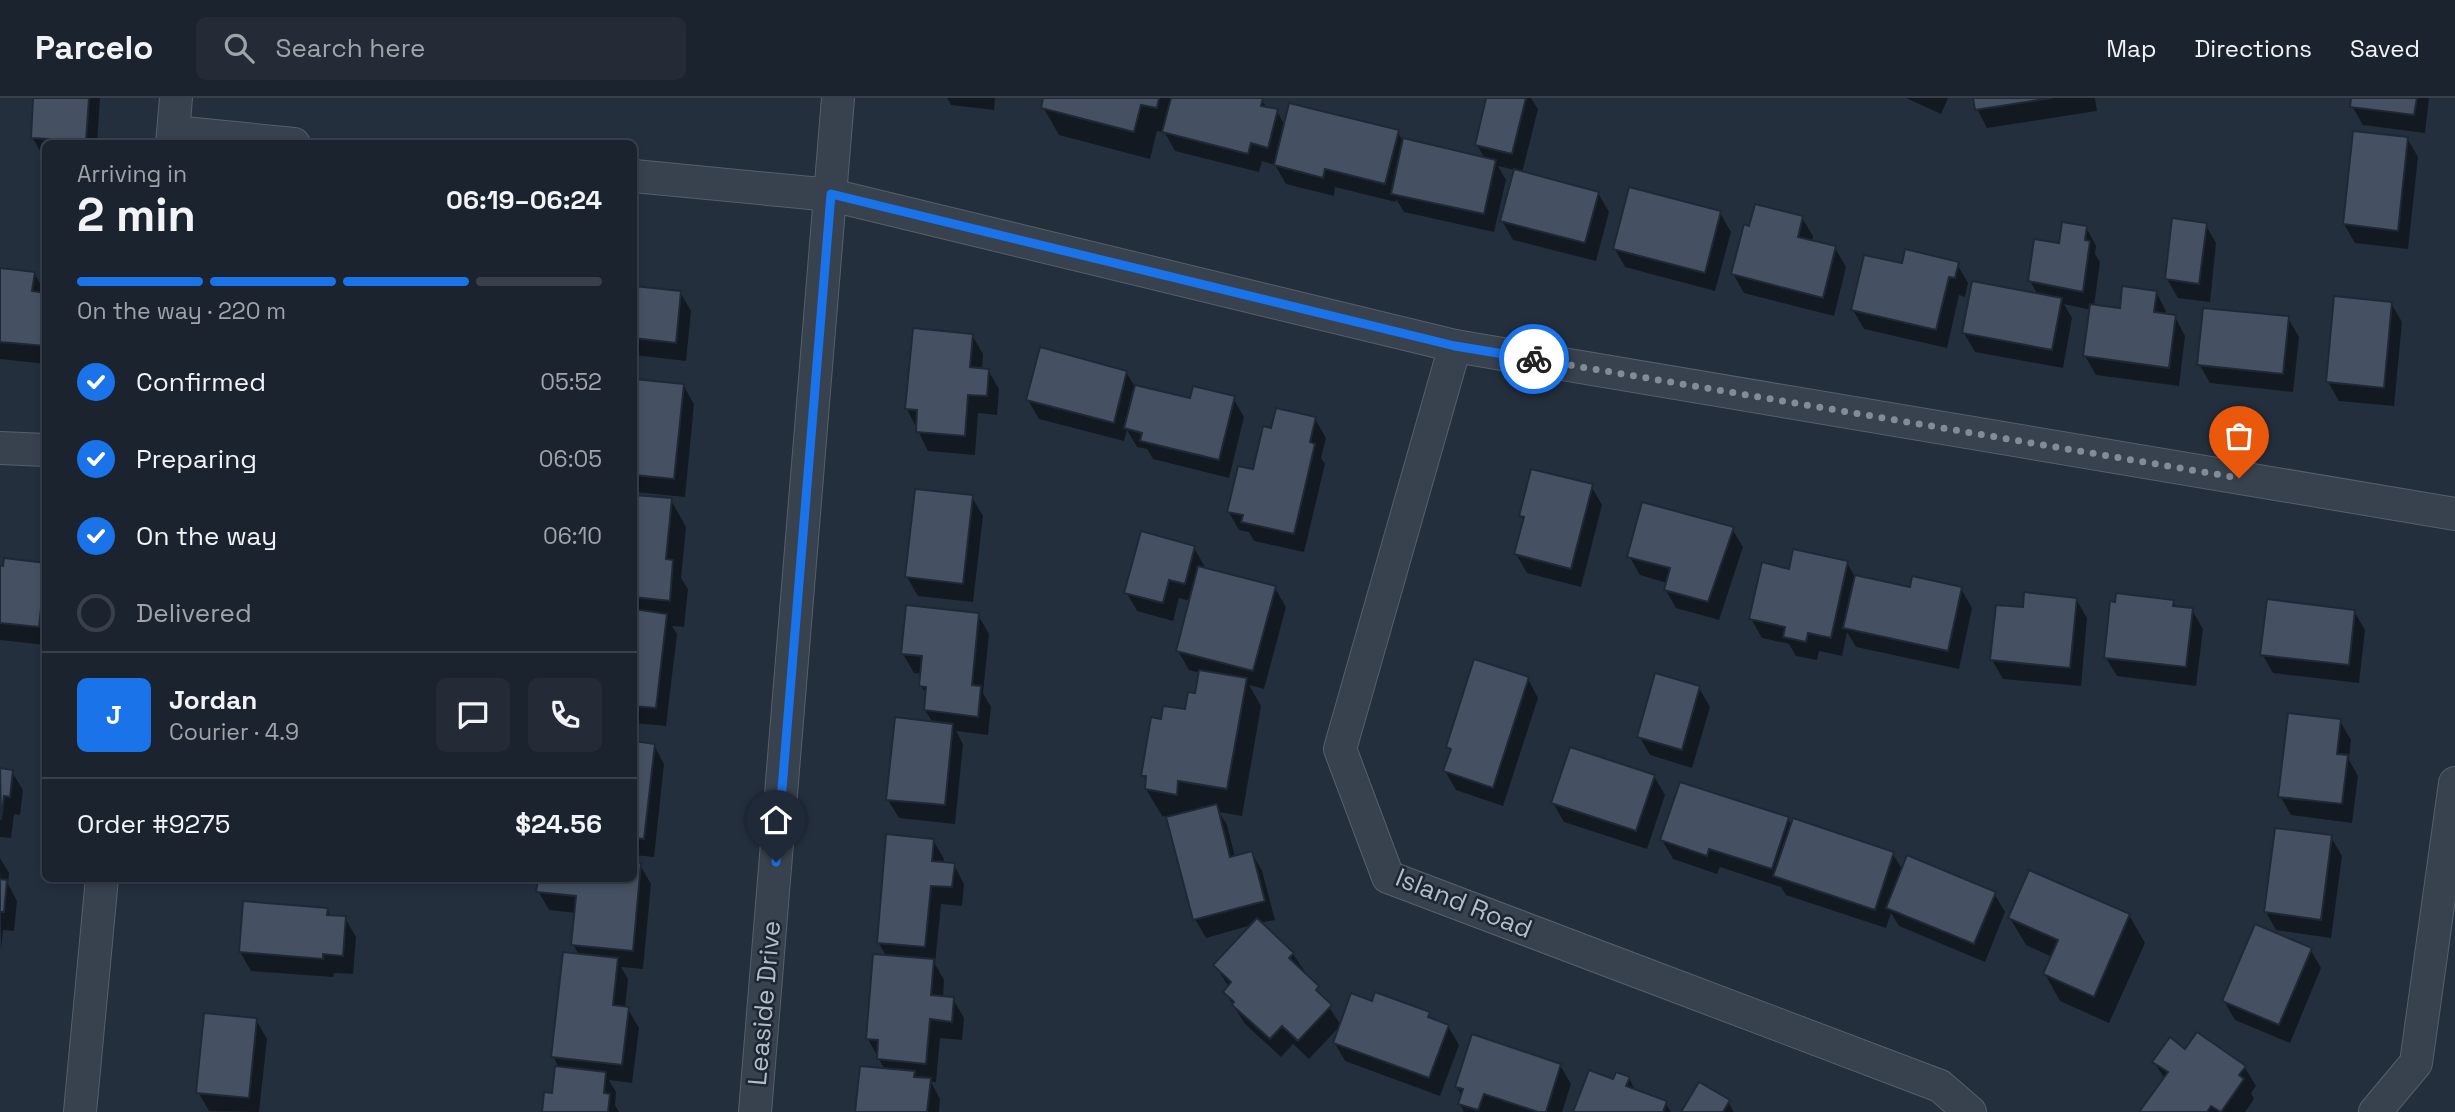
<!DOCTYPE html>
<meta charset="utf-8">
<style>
:root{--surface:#1b232e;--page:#242b36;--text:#f1f3f6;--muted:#a0a4aa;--line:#39404a;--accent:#1a73e8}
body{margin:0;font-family:"Space Grotesk",sans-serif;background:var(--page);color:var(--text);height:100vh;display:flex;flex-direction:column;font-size:26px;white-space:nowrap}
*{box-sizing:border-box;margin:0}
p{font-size:23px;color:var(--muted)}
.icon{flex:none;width:38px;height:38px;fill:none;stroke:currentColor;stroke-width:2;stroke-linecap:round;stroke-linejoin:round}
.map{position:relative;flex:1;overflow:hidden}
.panel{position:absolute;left:42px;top:42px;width:595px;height:742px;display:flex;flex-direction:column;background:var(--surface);border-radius:10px;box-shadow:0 4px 10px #0003,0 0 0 2px var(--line)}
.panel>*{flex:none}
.pin{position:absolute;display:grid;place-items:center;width:60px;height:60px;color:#fff;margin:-72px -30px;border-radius:50% 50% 50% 0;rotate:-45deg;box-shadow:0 0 7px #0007}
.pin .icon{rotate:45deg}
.courier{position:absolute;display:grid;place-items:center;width:70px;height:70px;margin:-35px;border:5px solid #1a73e8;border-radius:50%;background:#fff;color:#222;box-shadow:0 2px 9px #0007}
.headline em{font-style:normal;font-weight:700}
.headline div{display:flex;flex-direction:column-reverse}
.headline{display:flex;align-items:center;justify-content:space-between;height:119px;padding:0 35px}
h1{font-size:46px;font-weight:700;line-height:52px}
.bar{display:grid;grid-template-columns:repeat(4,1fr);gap:10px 7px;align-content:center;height:84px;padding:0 35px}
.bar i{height:9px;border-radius:5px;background:var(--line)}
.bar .current{background:var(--accent)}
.bar p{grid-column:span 4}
.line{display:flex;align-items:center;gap:18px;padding:0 35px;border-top:2px solid var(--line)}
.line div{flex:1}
.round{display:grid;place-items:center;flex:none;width:74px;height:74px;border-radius:10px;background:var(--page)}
ol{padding:0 35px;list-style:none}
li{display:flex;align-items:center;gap:21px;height:77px}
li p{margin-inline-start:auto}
li .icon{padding:7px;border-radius:50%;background:var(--accent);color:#fff;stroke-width:4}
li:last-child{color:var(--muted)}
li i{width:38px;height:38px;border:4px solid var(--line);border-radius:50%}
header{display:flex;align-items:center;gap:42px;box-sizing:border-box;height:98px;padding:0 35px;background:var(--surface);border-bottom:2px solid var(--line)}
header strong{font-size:33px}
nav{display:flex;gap:38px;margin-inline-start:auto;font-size:24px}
.search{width:490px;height:63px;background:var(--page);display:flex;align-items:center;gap:18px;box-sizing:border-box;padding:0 24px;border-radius:10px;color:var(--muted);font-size:26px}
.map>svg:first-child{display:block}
.shadow{fill:#0007}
.building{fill:#455162;stroke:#1f2835;stroke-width:2}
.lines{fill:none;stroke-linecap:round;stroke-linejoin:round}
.minor-casing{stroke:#565f6c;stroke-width:34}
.minor{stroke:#38414e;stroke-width:32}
.done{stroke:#828b98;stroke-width:7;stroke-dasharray:0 12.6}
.route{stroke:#1a73e8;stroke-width:9}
.labels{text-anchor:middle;stroke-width:5;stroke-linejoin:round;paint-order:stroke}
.street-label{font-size:26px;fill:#b4bcc9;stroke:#1d2633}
</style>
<header>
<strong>Parcelo</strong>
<div class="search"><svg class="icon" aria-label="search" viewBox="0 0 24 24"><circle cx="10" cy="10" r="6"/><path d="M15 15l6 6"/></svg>Search here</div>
<nav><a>Map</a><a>Directions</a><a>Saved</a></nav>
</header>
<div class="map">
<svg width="2455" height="1014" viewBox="0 0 2455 1014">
<rect width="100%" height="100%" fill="#242f3e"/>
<!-- shadow -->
<g class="shadow">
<polygon points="35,0 100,0 97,46 46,46 46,58 43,58 32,39"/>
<polygon points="947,0 995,0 994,12 951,7"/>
<polygon points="1045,0 1255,0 1262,2 1267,11 1277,13 1285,28 1397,33 1404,45 1485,61 1477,47 1488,0 1531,0 1538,11 1522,75 1598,95 1609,114 1596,163 1513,142 1502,123 1515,72 1498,68 1506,82 1494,134 1404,114 1396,101 1396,104 1335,89 1334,98 1286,86 1275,67 1262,63 1259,74 1175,53 1165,35 1157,33 1150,61 1059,37 1043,9"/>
<polygon points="1906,0 1948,0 1941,16"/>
<polygon points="1975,0 2095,0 2097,13 1987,30 1977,11"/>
<polygon points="2353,0 2429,0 2425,35 2363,27 2352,8"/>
<polygon points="2407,40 2418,59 2408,151 2355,145 2344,126"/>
<polygon points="1720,115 1731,134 1715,193 1625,169 1614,150"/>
<polygon points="1802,120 1813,138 1812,144 1835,150 1846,169 1834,218 1744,195 1733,176 1751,130"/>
<polygon points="2205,126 2216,145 2210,204 2178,200 2167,181"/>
<polygon points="2086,129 2096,148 2095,156 2100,164 2094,208 2121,212 2156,194 2166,213 2166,217 2175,219 2185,238 2179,288 2096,277 2085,258 2091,212 2064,206 2072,220 2063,270 1975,254 1964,235 2038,197 2030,183 2060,147"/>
<polygon points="1957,166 1968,185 1965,199 1959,197 1947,250 1864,231 1853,212 1903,167"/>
<polygon points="0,172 34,175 45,194 46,266 0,261"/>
<polygon points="634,189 680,194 691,213 686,263 634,257"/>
<polygon points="2391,205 2402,224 2394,308 2339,303 2328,284"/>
<polygon points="2288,220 2299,239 2293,294 2210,285 2199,266"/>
<polygon points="972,237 983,256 982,272 988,272 999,291 997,317 978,315 975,357 928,353 907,311"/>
<polygon points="1126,274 1135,289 1191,302 1233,300 1244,319 1229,380 1153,361 1147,351 1137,349 1127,332 1124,343 1039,321 1028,302"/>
<polygon points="634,282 683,287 694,306 685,399 635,394 634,391"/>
<polygon points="1315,321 1326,340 1321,360 1325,366 1304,454 1254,443 1249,434 1239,432 1228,413 1254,373 1272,332"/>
<polygon points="1591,388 1602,407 1581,489 1527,475 1516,456 1524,424 1521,418"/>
<polygon points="634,398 671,402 686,429 681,480 688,491 684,529 672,528 677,536 666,628 634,625"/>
<polygon points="972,399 983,418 973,504 918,498 907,479"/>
<polygon points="1732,431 1743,449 1719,522 1676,510 1665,491 1667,485 1640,477 1629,458"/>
<polygon points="1194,450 1205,469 1204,471 1275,490 1286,509 1264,591 1249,587 1261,608 1242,718 1219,714 1227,727 1235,759 1252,755 1262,773 1275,822 1260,825 1293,856 1341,927 1373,905 1428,916 1432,922 1448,928 1459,947 1440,998 1345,963 1334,944 1341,927 1309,961 1293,946 1281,959 1245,926 1225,894 1229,889 1215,867 1252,827 1206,840 1195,821 1168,719 1162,718 1146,691 1147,685 1143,677 1162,623 1187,613 1196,597 1200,575 1189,572 1178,553 1191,503 1179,500 1173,523 1137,513 1126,494"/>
<polygon points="1847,465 1855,479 1911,491 1961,491 1972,510 1959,571 1856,549 1847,534 1842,558 1819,553 1817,562 1796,558 1789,546 1762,540 1751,521"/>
<polygon points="46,468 46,547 0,542 0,469"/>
<polygon points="2076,501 2087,520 2081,588 2003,581 1992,562 2024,511"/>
<polygon points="2173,504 2177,510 2192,512 2203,531 2196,588 2117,578 2106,560"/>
<polygon points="2354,513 2365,532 2359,585 2273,575 2262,556"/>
<polygon points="978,517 989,536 983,595 991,609 988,637 956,633 963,646 955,726 899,720 888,702 933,625 925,612 927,597 921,588 922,576 914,575 903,556"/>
<polygon points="1528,581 1538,600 1503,708 1456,692 1445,673 1451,655 1448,649"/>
<polygon points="1699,590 1710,609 1692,670 1650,657 1639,638"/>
<polygon points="2340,623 2351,642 2349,662 2358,678 2352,725 2291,717 2280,698"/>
<polygon points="634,645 654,647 664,666 654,759 634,757"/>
<polygon points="0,672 12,674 23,692 20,717 14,716 11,740 0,739"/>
<polygon points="1654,678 1665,697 1647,751 1564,724 1553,705"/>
<polygon points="1788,721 1792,728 1893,756 1903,773 1994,795 2005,814 1985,864 1899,828 1891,815 1886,830 1786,797 1781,789 1720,769 1717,776 1673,761 1662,742"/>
<polygon points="2331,739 2342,758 2331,840 2276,832 2266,814"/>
<polygon points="933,742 944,761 944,766 954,767 964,786 962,808 941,806 935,866 944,882 943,900 953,901 964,920 962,942 940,940 936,984 931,984 940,1001 939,1014 857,1014 885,972 868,941 887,859 878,844"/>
<polygon points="0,760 9,775 8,786 17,803 14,833 3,832 1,852"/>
<polygon points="634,766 640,767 651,786 643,871 621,869 628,881 625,910 628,911 639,930 632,985 609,982 616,994 615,1007 619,1014 543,1014 553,997 559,970 553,958 579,857 573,846 576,815 549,812 538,793 634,780"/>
<polygon points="327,811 331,819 345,820 356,839 353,876 334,875 333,879 251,873 240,854"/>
<polygon points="2129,817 2145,845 2109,925 2060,903 2045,876 2052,859 2026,847 2010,820"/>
<polygon points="2310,851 2321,870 2290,945 2235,922 2224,903"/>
<polygon points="256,922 267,941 259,1014 209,1013 198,994"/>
<polygon points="2186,953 2245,970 2256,988 2251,995 2254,1001 2245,1014 2141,1014 2165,981 2154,964"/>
<polygon points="1560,967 1571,986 1562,1014 1464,1014 1460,1006 1462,998 1457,989"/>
<polygon points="1629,980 1636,994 1665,1005 1671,1014 1575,1014 1614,983"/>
<polygon points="1728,1004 1734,1014 1683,1014"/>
</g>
<!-- building -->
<g class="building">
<polygon points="33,0 89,0 86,43 31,40"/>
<polygon points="1043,0 1159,0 1157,10 1141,7 1134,34 1041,10"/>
<polygon points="1171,0 1263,0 1261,8 1278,11 1268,50 1251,45 1248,56 1162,34"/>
<polygon points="1486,0 1526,0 1512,56 1475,47"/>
<polygon points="1973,0 2052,0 1975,12"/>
<polygon points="2351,0 2417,0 2414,17 2350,9"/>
<polygon points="1289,5 1399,32 1385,86 1325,71 1323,80 1274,67"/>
<polygon points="2353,33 2408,39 2398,133 2343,126"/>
<polygon points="1403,40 1496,62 1484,116 1391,96"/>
<polygon points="1514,71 1599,94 1585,145 1500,123"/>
<polygon points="1629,89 1721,113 1705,175 1613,151"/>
<polygon points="1755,106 1803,118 1798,139 1836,148 1823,200 1731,176 1744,126 1749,128"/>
<polygon points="2172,120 2207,125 2199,186 2165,181"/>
<polygon points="2062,124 2087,128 2085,142 2090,143 2083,194 2028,183 2034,141 2059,145"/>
<polygon points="1905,151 1959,164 1955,180 1949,179 1936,232 1851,212 1864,157 1902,165"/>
<polygon points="0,170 35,174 32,193 46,195 46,248 0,244"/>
<polygon points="1972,183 2062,200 2052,252 1962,235"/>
<polygon points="634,188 681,193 676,245 634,240"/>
<polygon points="2122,188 2157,193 2154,214 2176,217 2169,270 2083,258 2090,206 2120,210"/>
<polygon points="2334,198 2392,204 2384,290 2326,284"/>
<polygon points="2203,210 2289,218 2283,276 2197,267"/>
<polygon points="913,230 973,236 970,269 989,271 987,298 968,297 965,338 916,334 917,312 905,311"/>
<polygon points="1040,249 1127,273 1114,325 1026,302"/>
<polygon points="634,281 684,286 674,381 634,377"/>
<polygon points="1135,287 1190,300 1193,288 1235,298 1219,362 1140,343 1142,335 1124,330"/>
<polygon points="1276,310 1316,319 1310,344 1315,346 1294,436 1241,424 1243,417 1227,414 1238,368 1253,371 1263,328 1271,330"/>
<polygon points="1531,371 1593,386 1571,471 1514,456 1524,419 1519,418"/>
<polygon points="915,391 973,397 963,486 905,479"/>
<polygon points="634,397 672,400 666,461 673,462 670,503 634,499"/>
<polygon points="1642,404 1734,429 1708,504 1664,492 1670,470 1627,459"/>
<polygon points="1141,433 1195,448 1185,486 1169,482 1163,505 1124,495"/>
<polygon points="1793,451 1848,463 1831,540 1808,535 1806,544 1783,539 1785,529 1749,521 1762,464 1789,471"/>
<polygon points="4,460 46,465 39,529 0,525 0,467 3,468"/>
<polygon points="1198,468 1276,488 1253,573 1176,553"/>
<polygon points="1855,477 1910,489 1912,478 1962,489 1948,553 1843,530"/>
<polygon points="2024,494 2077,500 2070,570 1990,562 1996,507 2023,509"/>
<polygon points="2116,495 2174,502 2173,508 2193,510 2186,569 2104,560 2110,503 2115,504"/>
<polygon points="2267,501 2355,512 2349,567 2260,557"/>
<polygon points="906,507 979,515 972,587 981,588 978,619 924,612 926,589 919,588 922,558 901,556"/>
<polygon points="634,511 667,516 656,610 634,608"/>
<polygon points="1474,561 1529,579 1493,690 1443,673 1451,651 1446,649"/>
<polygon points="1199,572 1247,580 1227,691 1178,683 1177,697 1145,691 1146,678 1141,678 1151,619 1161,621 1163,608 1185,611 1188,594 1195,595"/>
<polygon points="1655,575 1700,588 1682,652 1637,639"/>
<polygon points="2288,615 2341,621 2337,656 2348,657 2342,706 2278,699"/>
<polygon points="895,619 953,626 945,707 886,702"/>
<polygon points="634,643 655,646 644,741 634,740"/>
<polygon points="1570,649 1655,677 1636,733 1551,705"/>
<polygon points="0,670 13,672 10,699 4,698 1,722"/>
<polygon points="1680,684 1789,719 1772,771 1709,751 1707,758 1660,742"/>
<polygon points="1217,706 1230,759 1252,753 1265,803 1193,822 1166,719"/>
<polygon points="1793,720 1894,754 1875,812 1773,778"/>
<polygon points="2275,730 2332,737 2321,822 2264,814"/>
<polygon points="886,736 934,741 932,763 955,765 952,789 931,788 925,849 877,845"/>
<polygon points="1907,757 1996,794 1974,846 1886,810"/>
<polygon points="634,764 641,765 633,853 571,847 576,798 536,794 538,780 634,780"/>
<polygon points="2029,772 2130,816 2094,899 2043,876 2058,842 2008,820"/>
<polygon points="0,781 7,782 4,814 0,814"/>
<polygon points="243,803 328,810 327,817 346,818 343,858 323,856 323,861 239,854"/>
<polygon points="1257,820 1294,855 1289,860 1319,888 1316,892 1332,907 1298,943 1282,928 1270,941 1232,907 1234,904 1223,894 1231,884 1213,867"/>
<polygon points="2255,826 2312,850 2279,927 2222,903"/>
<polygon points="563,854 618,860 613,907 629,909 622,967 551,959"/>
<polygon points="873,856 934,861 931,897 954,899 952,924 930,921 926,966 877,961 878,942 866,941"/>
<polygon points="1375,894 1430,914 1428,919 1449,927 1429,980 1333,945 1351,895 1372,903"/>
<polygon points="204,915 257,920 249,1000 196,995"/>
<polygon points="2197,934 2246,968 2239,977 2244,981 2221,1014 2211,1008 2207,1014 2139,1014 2168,974 2152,964 2170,939 2185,951"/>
<polygon points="1472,936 1561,966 1546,1014 1538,1014 1484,996 1478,1012 1458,1006 1463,991 1455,989"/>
<polygon points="555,968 606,974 604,995 610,996 608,1014 542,1014 544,994 552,995"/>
<polygon points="860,968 915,973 914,979 931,980 927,1014 855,1014"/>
<polygon points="1589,972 1613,981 1616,974 1630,979 1626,988 1667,1003 1663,1014 1573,1014"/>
<polygon points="1699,984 1730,1002 1723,1014 1681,1014"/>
</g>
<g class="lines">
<!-- minor casing -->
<g class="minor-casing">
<g id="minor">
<polyline points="174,34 294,46"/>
<polyline points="172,46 176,0"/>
<polyline points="634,78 831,97 1455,248 2455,416"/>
<polyline points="1455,248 1340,651 1388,779 1940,988 1970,1014"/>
<polyline points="0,350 46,352"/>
<polyline points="80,1014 102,780"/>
<polyline points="755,1014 838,0"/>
<polyline points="2375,1014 2416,965 2455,685"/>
</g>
</g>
<!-- minor -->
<use href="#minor" class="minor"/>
</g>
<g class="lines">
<!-- done -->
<polyline class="done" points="1534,261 2239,380"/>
<!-- route -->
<polyline class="route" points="776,764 831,96 1455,248 1534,261"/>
</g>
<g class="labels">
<!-- street labels -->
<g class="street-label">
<text transform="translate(1464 805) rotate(22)" y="9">Island Road</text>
<text transform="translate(764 905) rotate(-85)" y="9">Leaside Drive</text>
</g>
</g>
</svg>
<div class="pin" style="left:2239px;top:380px;background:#ea580c"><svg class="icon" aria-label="bag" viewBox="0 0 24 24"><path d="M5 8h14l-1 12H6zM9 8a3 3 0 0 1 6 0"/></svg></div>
<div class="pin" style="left:776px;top:764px;background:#1f2937"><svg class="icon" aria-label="home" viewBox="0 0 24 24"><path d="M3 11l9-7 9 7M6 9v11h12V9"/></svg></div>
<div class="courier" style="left:1534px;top:261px"><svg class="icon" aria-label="bike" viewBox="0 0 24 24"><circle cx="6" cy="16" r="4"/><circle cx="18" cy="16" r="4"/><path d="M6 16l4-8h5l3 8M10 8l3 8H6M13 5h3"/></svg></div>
<section class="panel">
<div class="headline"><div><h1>2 min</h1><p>Arriving in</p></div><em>06:19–06:24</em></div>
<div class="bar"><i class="current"></i><i class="current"></i><i class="current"></i><i></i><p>On the way · 220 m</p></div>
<ol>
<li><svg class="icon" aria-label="check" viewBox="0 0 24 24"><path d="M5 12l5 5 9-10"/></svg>Confirmed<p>05:52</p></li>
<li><svg class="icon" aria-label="check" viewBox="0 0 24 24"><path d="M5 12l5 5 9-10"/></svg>Preparing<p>06:05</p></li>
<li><svg class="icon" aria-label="check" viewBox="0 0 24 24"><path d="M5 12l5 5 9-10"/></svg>On the way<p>06:10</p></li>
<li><i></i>Delivered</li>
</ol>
<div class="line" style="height:126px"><b class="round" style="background:var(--accent);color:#fff">J</b><div><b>Jordan</b><p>Courier · 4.9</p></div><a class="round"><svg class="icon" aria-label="chat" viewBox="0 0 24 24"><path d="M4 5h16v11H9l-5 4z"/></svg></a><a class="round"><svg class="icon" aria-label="phone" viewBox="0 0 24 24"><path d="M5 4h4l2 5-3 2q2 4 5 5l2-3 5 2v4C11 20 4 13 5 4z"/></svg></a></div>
<div class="line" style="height:91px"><div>Order #9275</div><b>$24.56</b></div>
</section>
</div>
